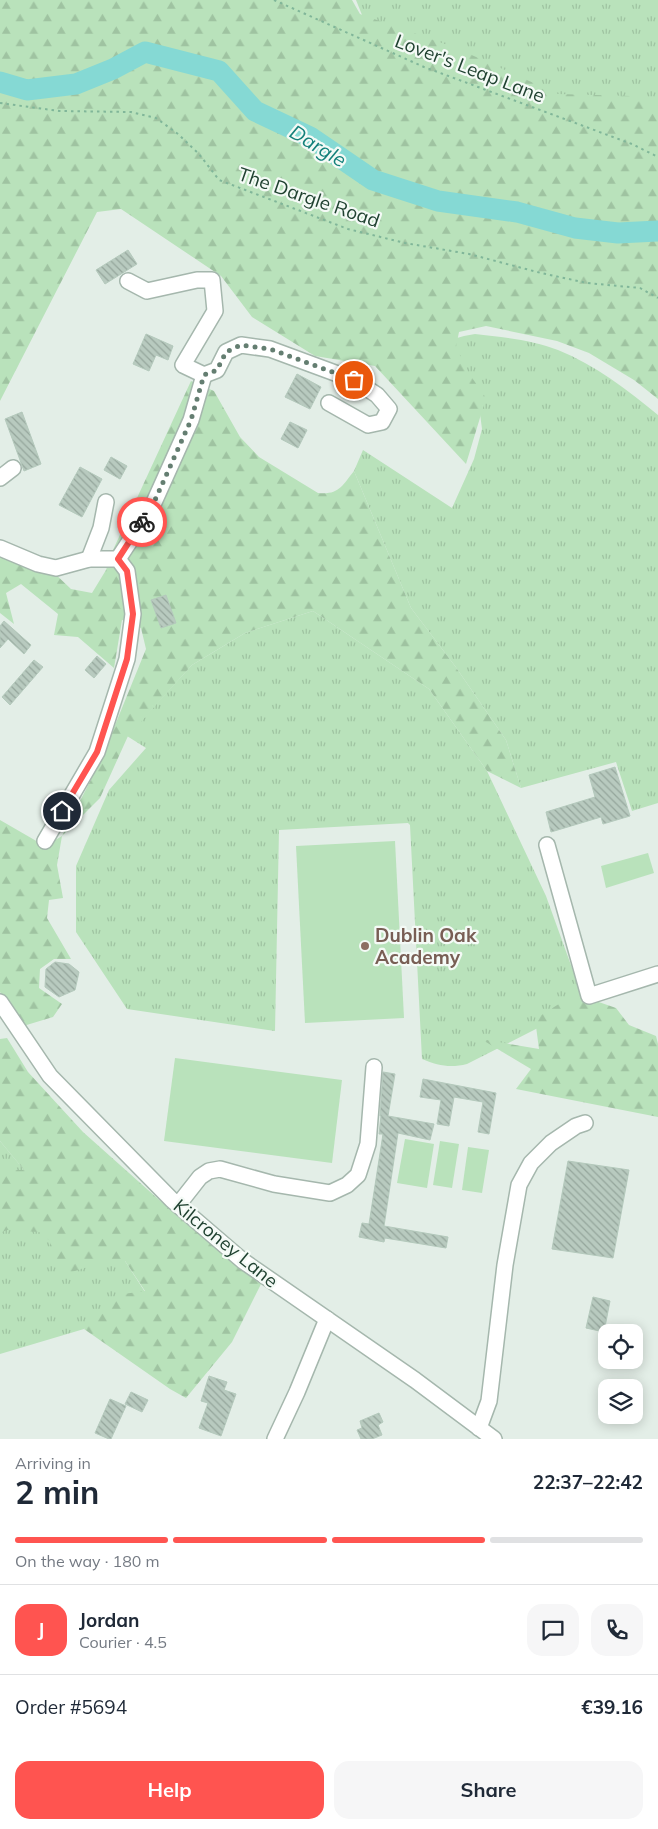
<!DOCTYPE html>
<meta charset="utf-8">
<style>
:root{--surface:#fff;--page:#f6f6f7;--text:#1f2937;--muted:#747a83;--line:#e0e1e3;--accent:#ff5450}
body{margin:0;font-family:Mulish,sans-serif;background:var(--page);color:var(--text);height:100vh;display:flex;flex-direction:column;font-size:19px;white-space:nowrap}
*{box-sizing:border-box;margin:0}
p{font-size:16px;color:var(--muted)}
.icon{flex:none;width:28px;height:28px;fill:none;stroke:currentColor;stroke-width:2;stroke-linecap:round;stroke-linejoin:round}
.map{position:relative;height:1439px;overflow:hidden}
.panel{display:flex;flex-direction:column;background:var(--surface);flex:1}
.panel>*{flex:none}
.buttons{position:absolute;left:598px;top:1324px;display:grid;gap:10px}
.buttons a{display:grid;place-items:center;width:45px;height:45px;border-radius:10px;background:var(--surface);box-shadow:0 2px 12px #0003;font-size:25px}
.pin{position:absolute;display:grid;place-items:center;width:42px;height:42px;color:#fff;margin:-21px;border:2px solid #fff;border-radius:50%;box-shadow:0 1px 5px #0007}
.courier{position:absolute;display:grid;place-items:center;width:50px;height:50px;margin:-25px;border:4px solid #ff5450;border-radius:50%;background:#fff;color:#222;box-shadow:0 1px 6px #0007}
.head em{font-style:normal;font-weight:700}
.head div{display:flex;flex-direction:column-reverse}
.head{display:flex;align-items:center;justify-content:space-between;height:85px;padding:0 15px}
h1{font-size:32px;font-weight:700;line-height:38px}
.bar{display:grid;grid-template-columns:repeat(4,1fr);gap:8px 5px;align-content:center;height:60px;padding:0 15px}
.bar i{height:6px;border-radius:4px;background:var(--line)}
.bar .selected{background:var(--accent)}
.bar p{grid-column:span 4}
.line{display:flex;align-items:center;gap:12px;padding:0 15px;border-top:1px solid var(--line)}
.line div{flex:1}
.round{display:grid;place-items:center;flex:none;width:52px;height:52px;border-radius:15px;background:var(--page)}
.primary-button{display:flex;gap:10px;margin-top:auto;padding:10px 15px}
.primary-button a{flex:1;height:58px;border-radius:15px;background:var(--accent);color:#fff;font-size:20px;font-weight:700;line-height:58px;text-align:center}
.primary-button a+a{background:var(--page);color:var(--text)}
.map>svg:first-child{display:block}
.grass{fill:url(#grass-tufts)}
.forest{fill:url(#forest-firs)}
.pitch{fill:#b9e2bb}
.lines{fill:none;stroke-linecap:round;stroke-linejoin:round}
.river{stroke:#85d9d4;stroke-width:21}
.building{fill:url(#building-back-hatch);stroke:#b4c9bc}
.minor-casing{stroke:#a5b7ad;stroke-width:18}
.path{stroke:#80b699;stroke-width:2;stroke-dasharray:2.5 4;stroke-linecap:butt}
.minor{stroke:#fff;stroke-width:15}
.done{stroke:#647e71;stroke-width:5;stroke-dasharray:0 9}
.route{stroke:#ff5450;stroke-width:6}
.education-dot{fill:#8d6e63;stroke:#f4faf6;stroke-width:2}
.labels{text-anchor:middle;stroke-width:4.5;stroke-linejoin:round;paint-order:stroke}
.street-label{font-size:19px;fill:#204231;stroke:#f4faf6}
.education-label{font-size:19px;font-weight:bold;fill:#785e54;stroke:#f4faf6;text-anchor:start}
.water-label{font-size:20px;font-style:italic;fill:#13807a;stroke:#f4faf6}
</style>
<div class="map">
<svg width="658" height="1439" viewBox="0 0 658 1439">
<defs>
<pattern id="grass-tufts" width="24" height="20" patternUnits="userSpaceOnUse" patternTransform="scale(1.25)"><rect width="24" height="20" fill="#b9e2bb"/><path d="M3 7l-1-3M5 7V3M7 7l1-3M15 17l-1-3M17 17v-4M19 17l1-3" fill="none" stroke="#9fc3a1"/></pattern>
<pattern id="forest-firs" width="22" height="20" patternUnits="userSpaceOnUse" patternTransform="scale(1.25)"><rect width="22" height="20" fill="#b9e2bb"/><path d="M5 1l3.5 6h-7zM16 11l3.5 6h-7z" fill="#9fc3a1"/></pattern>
<pattern id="building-back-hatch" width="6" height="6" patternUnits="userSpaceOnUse" patternTransform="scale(1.25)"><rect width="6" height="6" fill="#b8cabf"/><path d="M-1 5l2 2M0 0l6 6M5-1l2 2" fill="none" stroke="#95a69c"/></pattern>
</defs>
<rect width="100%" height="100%" fill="#e3eee7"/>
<!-- grass -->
<g class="grass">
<polygon points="356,0 658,0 658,119 553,103 364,20"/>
<path d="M475 334C502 337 533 340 558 350 595 365 628 390 658 415V803L632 811 616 762 521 788 506 740 455 666 411 608 354 471 363 450 452 508 474 459 482 429 479 406 436 344 464 336Z"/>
<path d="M313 611 429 689 487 771 546 896 585 1004 467 1064C451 1068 438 1066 422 1059L410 825 408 823 279 830 275 1031 127 1009 76 932V866L109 790 146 748 127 736 192 665 245 633Z"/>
<polygon points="0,1141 25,1171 0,1170"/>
<polygon points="0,1181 125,1261 145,1292 84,1329 0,1354"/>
</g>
<!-- forest -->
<g class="forest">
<polygon points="0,0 352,0 360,14 456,48 558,94 631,96 658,109 658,399 634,380 589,353 557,341 486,326 459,332 456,347 468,372 486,398 466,464 375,366 315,356 252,317 221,276 121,209 97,212 0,401"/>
<path d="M191 381 214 391 240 437 259 457 318 493C339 495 342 486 354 471L411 608 455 666 506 740 521 788 487 771 429 689 313 611 245 633 192 665 128 736 100 798 62 836 57 865 63 898 49 900 47 918 71 959H54L40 969 39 988 62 1004 53 1017 20 1027 0 992V820L45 846 62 836 100 762 146 649 141 628 122 620 114 668 78 637 54 635 58 614 21 584 6 593 14 624 0 613V555L51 570 71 589 92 593 106 570 113 550Z"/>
<polygon points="593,1000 616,1008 629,1025 656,1036 658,1044 658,1117 516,1089 531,1069 481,1039 539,1049 535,1019 562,1002"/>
<polygon points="7,1038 28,1072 83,1132 184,1222 261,1284 232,1342 186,1398 170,1389 84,1329 116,1295 145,1291 125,1261 99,1263 63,1275 50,1257 50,1241 39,1232 7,1230 0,1233 0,1170 24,1170 0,1141 0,1039"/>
</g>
<!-- pitch -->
<g class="pitch">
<polygon points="395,841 404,1018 305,1023 296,846"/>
<polygon points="648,853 654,873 606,888 601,866"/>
<polygon points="175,1058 342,1080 332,1163 164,1141"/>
<polygon points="405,1139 434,1144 427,1188 397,1183"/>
<polygon points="440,1141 459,1144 452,1188 433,1185"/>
<polygon points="468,1147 489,1150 482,1193 462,1190"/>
</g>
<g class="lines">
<!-- river -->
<polyline class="river" points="0,82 27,90 76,84 113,69 145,52 219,71 255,111 310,137 373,180 438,201 517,212 575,228 618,233 658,231"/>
</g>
<!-- building -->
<g class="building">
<polygon points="128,250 137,264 105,284 96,270"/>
<polygon points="146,334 173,346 168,360 156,355 149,371 133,364"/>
<polygon points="297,374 321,387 310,409 285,397"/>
<polygon points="22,412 41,464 24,471 5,419"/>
<polygon points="290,422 307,430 298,448 281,439"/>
<polygon points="111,457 127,466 120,479 104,470"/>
<polygon points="80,467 102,479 82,517 59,505"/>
<polygon points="166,595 176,623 161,628 151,600"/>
<polygon points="4,621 31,645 24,654 8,639 0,648 0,626"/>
<polygon points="97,656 106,664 94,678 85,670"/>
<polygon points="34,660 43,667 10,705 2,697"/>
<polygon points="615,767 630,816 603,824 601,817 551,832 546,812 595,797 589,775"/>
<polygon points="55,962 69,964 79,972 75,990 59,997 45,987 46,969"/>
<polygon points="383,1072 395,1074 388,1116 434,1124 430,1140 398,1133 384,1226 448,1237 446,1248 385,1238 384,1242 359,1237 362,1223 369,1224 383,1134 379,1134 381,1116 380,1116"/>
<polygon points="423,1079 496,1093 489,1134 478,1132 483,1102 454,1097 449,1126 437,1124 441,1100 420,1097"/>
<polygon points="568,1161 629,1170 613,1258 552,1249"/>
<polygon points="593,1297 610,1301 604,1332 586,1328"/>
<polygon points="209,1376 227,1382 224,1390 236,1394 221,1436 199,1428 208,1403 201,1401"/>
<polygon points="131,1392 148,1400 142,1412 125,1404"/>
<polygon points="110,1399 126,1406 111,1439 109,1439 95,1433"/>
<polygon points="379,1413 383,1422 378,1425 382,1435 372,1439 361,1439 357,1430 362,1428 360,1421"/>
</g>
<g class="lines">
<!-- minor casing -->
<g class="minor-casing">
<g id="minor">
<polyline points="128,281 147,291 197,280 212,280 215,311 183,365 204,375 217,370 226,352 241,345 270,349 354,380 377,395 389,409 382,422 368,425 329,403"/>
<polyline points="0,478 13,468"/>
<polyline points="0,548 38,564 56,568 89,559 118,559 127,571 133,614 127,659 97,752 45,841"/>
<polyline points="89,559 101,528 106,502"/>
<polyline points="118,559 151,509 191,420 204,375"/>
<polyline points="547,845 589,996 658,974"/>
<polyline points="0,1002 50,1076 172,1200 243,1261 415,1380 494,1439"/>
<polyline points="178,1205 200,1177 209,1171 220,1169 274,1184 330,1193 347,1185 358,1175 368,1144 374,1067"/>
<polyline points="479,1428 489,1401 505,1265 519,1185 531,1163 551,1143 576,1126 585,1123"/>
<polyline points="275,1439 297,1392 327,1319"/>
</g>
</g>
<!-- path -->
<g class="path">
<polyline points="274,0 424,67 632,144 658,157"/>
<polyline points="0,103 59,111 131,112 156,118 178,134 199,154 219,180 348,229 405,243 469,254 541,273 587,283 640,288 658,298"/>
</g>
<!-- minor -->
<use href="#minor" class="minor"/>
</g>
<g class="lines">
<!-- done -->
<polyline class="done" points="142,522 151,509 191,420 204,375 217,370 226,352 241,345 270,349 354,380"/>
<!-- route -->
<polyline class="route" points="62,811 97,752 127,659 133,614 127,571 118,559 142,522"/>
</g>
<!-- markers -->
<circle class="education-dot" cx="365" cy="946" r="5"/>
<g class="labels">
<!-- street labels -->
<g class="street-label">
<text transform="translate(470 68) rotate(21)" y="7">Lover's Leap Lane</text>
<text transform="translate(309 197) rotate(19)" y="7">The Dargle Road</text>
<text transform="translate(226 1243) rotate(39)" y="7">Kilcroney Lane</text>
</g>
<!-- education labels -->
<g class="education-label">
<text x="375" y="942">Dublin Oak<tspan x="375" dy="22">Academy</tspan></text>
</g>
<!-- water labels -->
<g class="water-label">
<text transform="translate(318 146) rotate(31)" y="7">Dargle</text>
</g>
</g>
</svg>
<div class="buttons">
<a><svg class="icon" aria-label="locate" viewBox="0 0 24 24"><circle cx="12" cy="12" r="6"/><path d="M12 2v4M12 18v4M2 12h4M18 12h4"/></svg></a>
<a><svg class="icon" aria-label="layers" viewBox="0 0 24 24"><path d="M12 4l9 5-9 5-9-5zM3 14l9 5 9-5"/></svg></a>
</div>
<div class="pin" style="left:354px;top:380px;background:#ea580c"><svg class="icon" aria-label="bag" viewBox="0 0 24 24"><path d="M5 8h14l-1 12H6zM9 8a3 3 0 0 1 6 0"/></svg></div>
<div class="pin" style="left:62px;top:811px;background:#1f2937"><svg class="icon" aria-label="home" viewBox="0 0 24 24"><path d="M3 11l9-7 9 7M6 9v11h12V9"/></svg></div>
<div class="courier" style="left:142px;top:522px"><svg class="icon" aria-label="bike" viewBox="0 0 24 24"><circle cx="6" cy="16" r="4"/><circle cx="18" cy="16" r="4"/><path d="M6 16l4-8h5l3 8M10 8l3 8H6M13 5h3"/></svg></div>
</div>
<section class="panel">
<div class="head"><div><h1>2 min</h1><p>Arriving in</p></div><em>22:37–22:42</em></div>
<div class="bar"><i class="selected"></i><i class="selected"></i><i class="selected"></i><i></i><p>On the way · 180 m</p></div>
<div class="line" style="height:90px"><b class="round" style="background:var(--accent);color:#fff">J</b><div><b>Jordan</b><p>Courier · 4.5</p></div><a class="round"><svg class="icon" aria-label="chat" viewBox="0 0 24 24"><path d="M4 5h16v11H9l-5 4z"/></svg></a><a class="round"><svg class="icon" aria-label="phone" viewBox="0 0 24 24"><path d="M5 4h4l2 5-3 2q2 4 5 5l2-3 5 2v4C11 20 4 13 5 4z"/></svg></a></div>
<div class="line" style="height:65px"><div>Order #5694</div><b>€39.16</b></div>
<div class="primary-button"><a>Help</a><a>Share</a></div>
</section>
